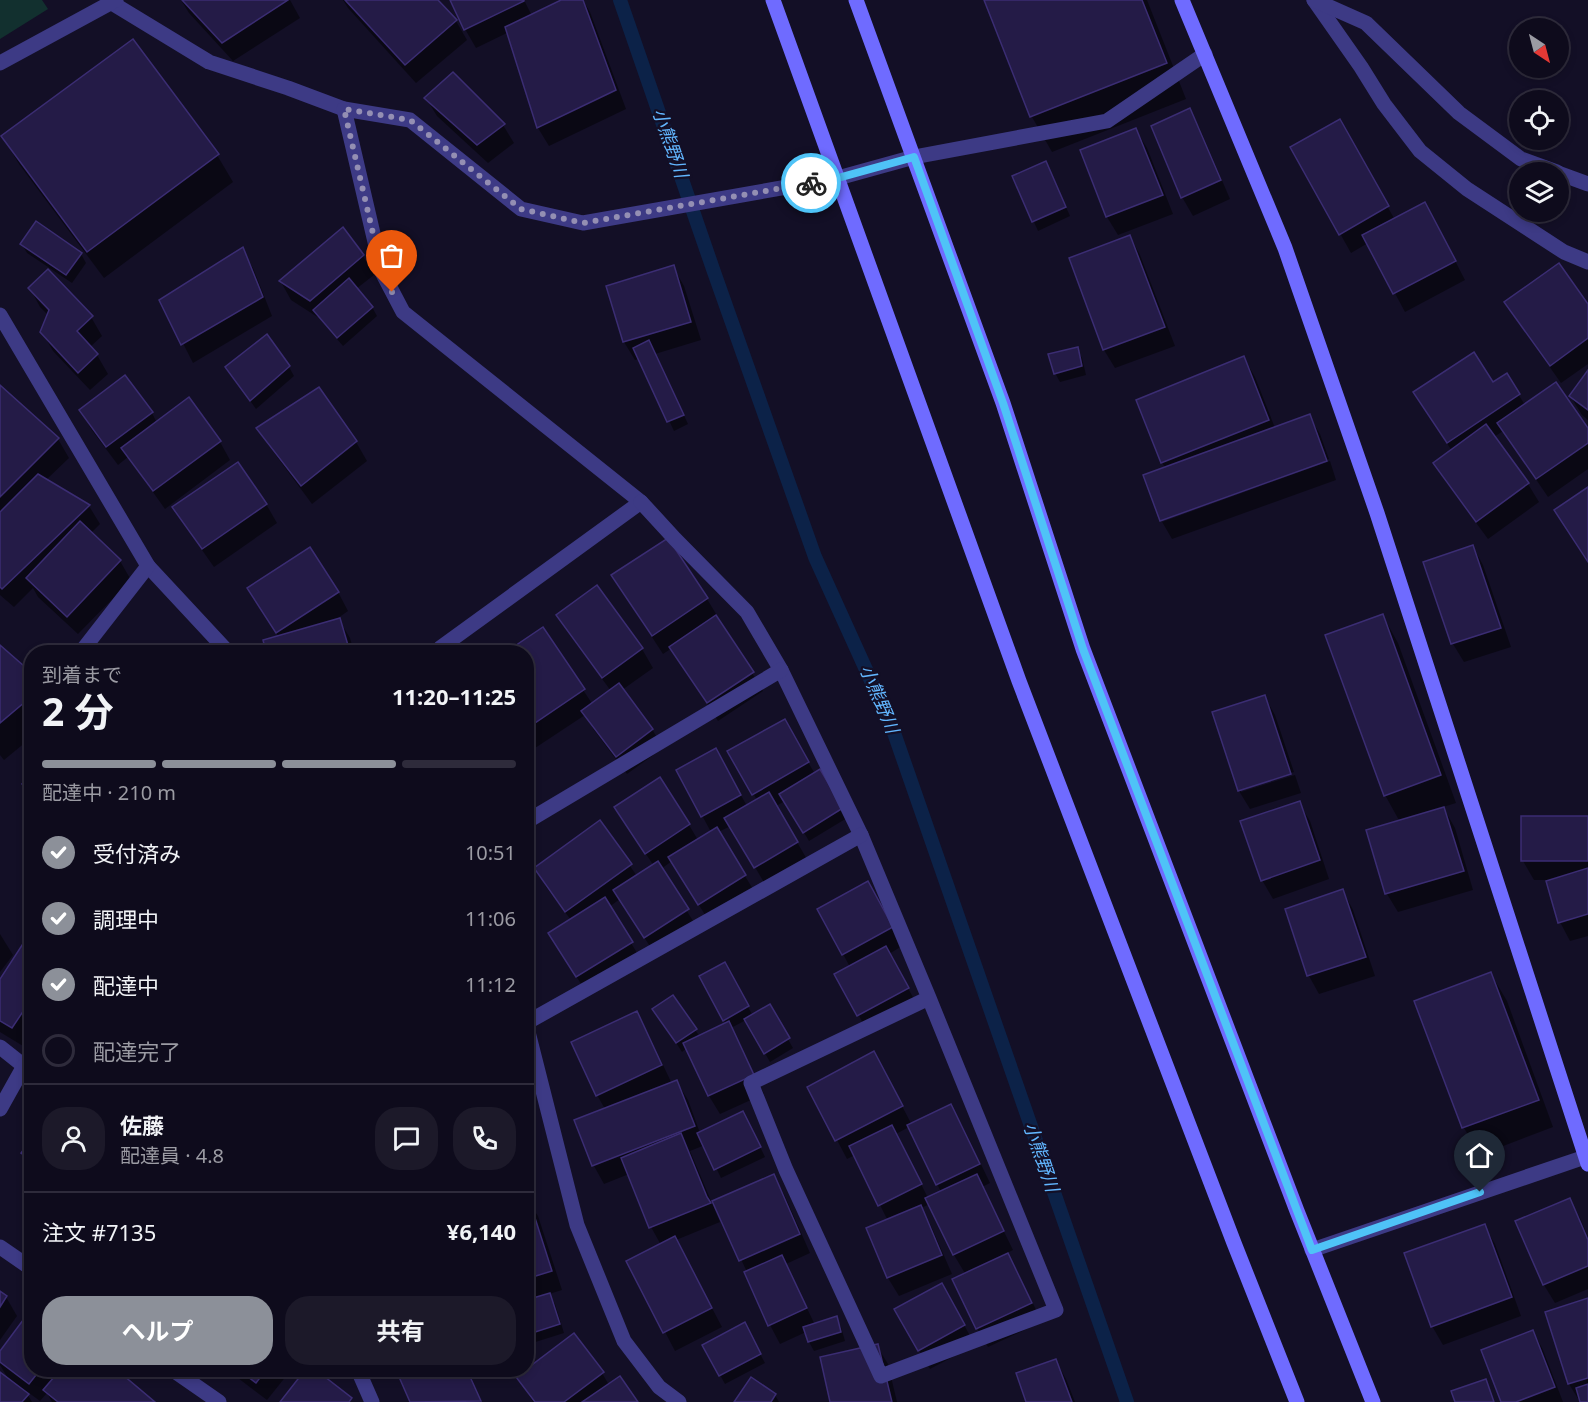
<!DOCTYPE html>
<html lang="ja">
<meta charset="utf-8">
<style>
:root{--surface:#0e0b1c;--page:#1c1929;--text:#f1f3f6;--muted:#9b9ba3;--line:#2e2b3b;--accent:#8c9099}
body{margin:0;font-family:"Noto Sans","Noto Sans JP",sans-serif;background:var(--page);color:var(--text);height:100vh;display:flex;flex-direction:column;font-size:22px;white-space:nowrap}
*{box-sizing:border-box;margin:0}
p{font-size:20px;color:var(--muted)}
.icon{flex:none;width:33px;height:33px;fill:none;stroke:currentColor;stroke-width:2;stroke-linecap:round;stroke-linejoin:round}
.map{position:relative;flex:1;overflow:hidden}
.panel{position:absolute;left:24px;top:645px;width:510px;height:732px;display:flex;flex-direction:column;background:var(--surface);border-radius:24px;box-shadow:0 3px 9px #0003,0 0 0 2px var(--line)}
.panel>*{flex:none}
.needle{width:39px;rotate:144deg}
.fabs{position:absolute;left:1509px;top:18px;display:grid;gap:12px}
.fabs a{display:grid;place-items:center;width:60px;height:60px;border-radius:50%;background:var(--surface);box-shadow:0 3px 9px #0003,0 0 0 2px var(--line);font-size:30px}
.pin{position:absolute;display:grid;place-items:center;width:51px;height:51px;color:#fff;margin:-62px -26px;border-radius:50% 50% 50% 0;rotate:-45deg;box-shadow:0 0 6px #0007}
.pin .icon{rotate:45deg}
.courier{position:absolute;display:grid;place-items:center;width:60px;height:60px;margin:-30px;border:4px solid #4fc3f7;border-radius:50%;background:#fff;color:#222;box-shadow:0 2px 8px #0007}
.head em{font-style:normal;font-weight:700}
.head div{display:flex;flex-direction:column-reverse}
.head{display:flex;align-items:center;justify-content:space-between;height:102px;padding:0 18px}
h1{font-size:39px;font-weight:700;line-height:45px}
.bar{display:grid;grid-template-columns:repeat(4,1fr);gap:9px 6px;align-content:center;height:72px;padding:0 18px}
.bar i{height:8px;border-radius:4px;background:var(--line)}
.bar .selected{background:var(--accent)}
.bar p{grid-column:span 4}
.line{display:flex;align-items:center;gap:15px;padding:0 18px;border-top:2px solid var(--line)}
.line div{flex:1}
.round{display:grid;place-items:center;flex:none;width:63px;height:63px;border-radius:24px;background:var(--page)}
ol{padding:0 18px;list-style:none}
li{display:flex;align-items:center;gap:18px;height:66px}
li p{margin-inline-start:auto}
li .icon{padding:6px;border-radius:50%;background:var(--accent);color:#fff;stroke-width:4}
li:last-child{color:var(--muted)}
li i{width:33px;height:33px;border:3px solid var(--line);border-radius:50%}
.button{display:flex;gap:12px;margin-top:auto;padding:12px 18px}
.button a{flex:1;height:69px;border-radius:24px;background:var(--accent);color:#fff;font-size:24px;font-weight:700;line-height:69px;text-align:center}
.button a+a{background:var(--page);color:var(--text)}
.map>svg:first-child{display:block}
.green{fill:#12302f}
.shadow{fill:#0007;fill-rule:evenodd}
.lines{fill:none;stroke-linecap:round;stroke-linejoin:round}
.stream{stroke:#0c2248;stroke-width:14}
.building{fill:#241b47;stroke:#3b2d73;stroke-width:1.5}
.lane{stroke:#3d3a85;stroke-width:15}
.street{stroke:#3d3a85;stroke-width:15}
.secondary{stroke:#6f6bff;stroke-width:15}
.done{stroke:#948fb3;stroke-width:6;stroke-dasharray:0 10.8}
.route{stroke:#4fc3f7;stroke-width:8}
.labels{text-anchor:middle;stroke-width:4.5;stroke-linejoin:round;paint-order:stroke}
.water-label{font-size:18px;font-style:italic;fill:#62b6ff;stroke:#130f26}
</style>
<div class="map">
<svg width="1588" height="1402" viewBox="0 0 1588 1402">
<rect width="100%" height="100%" fill="#130f26"/>
<!-- green -->
<polygon class="green" points="0,0 42,0 48,9 0,39"/>
<!-- shadow -->
<g class="shadow">
<polygon points="181,0 290,0 300,18 233,61 189,13"/>
<polygon points="343,0 436,0 456,21 467,40 416,83 348,8"/>
<polygon points="451,0 524,0 532,16 565,0 583,0 590,12 626,109 549,146 538,128 509,32 476,48 465,29"/>
<polygon points="985,0 1147,0 1186,99 1052,152 1032,117"/>
<polygon points="426,98 503,125 514,143 488,163 437,116"/>
<polygon points="1190,110 1200,129 1230,199 1193,216 1182,197"/>
<polygon points="1339,121 1395,220 1435,222 1465,280 1405,312 1368,243 1351,253 1292,148"/>
<polygon points="1136,130 1147,148 1173,214 1118,235 1107,217 1082,151"/>
<polygon points="3,137 217,155 233,182 104,278 19,164"/>
<polygon points="1050,171 1070,216 1038,231 1014,177"/>
<polygon points="1130,236 1140,255 1175,346 1115,368 1104,350"/>
<polygon points="22,244 81,254 86,263 72,283 27,253"/>
<polygon points="242,250 253,268 272,316 193,363 161,300"/>
<polygon points="363,256 374,275 356,289 372,307 377,316 343,346 319,318 291,300 281,282"/>
<polygon points="673,267 684,286 701,340 655,354 688,424 674,431 640,359 635,360 624,342 608,287"/>
<polygon points="30,288 91,317 102,336 90,347 97,355 108,374 90,390 53,351 42,332 48,315 40,307"/>
<polygon points="1506,302 1588,306 1588,364 1561,383 1517,321"/>
<polygon points="1077,349 1082,358 1086,375 1060,382 1055,373"/>
<polygon points="1244,358 1255,377 1275,428 1309,416 1320,434 1329,459 1162,519 1162,522 1330,461 1336,480 1172,539 1161,520 1165,468 1162,462"/>
<polygon points="289,367 294,376 256,409 227,368"/>
<polygon points="1588,373 1588,420 1582,415 1571,397"/>
<polygon points="1506,375 1525,405 1588,430 1588,469 1548,497 1503,431 1494,437 1528,484 1539,502 1488,539 1446,482 1435,463 1452,451 1426,411 1493,384"/>
<polygon points="0,387 58,439 69,458 46,480 89,506 100,524 91,533 120,561 131,580 78,634 38,597 33,588 14,607 0,595 0,514 2,513 0,511"/>
<polygon points="318,389 356,442 367,461 312,504 269,446 258,428"/>
<polygon points="81,410 152,413 157,423 220,442 230,460 165,509 128,457 118,465 91,429"/>
<polygon points="1588,489 1588,563 1556,511"/>
<polygon points="266,504 277,523 214,567 185,526 174,508"/>
<polygon points="668,540 707,599 763,691 718,721 672,648 663,654 624,594"/>
<polygon points="1473,547 1483,565 1511,647 1464,662 1453,644 1425,563"/>
<polygon points="596,587 642,649 653,668 622,690 652,729 663,748 627,774 594,730 585,715 526,754 526,652 509,652 543,629 593,705 611,691 569,634 558,616"/>
<polygon points="249,589 338,592 348,611 338,618 350,638 354,652 268,652 265,641 279,637"/>
<polygon points="1383,616 1398,643 1456,803 1443,807 1455,828 1473,890 1398,912 1387,894 1368,831 1400,822 1385,795"/>
<polygon points="0,647 32,675 32,737 4,760 0,755"/>
<polygon points="182,647 186,652 176,652"/>
<polygon points="1264,696 1275,715 1294,772 1241,789 1241,792 1295,775 1301,793 1250,809 1239,791"/>
<polygon points="784,721 815,774 847,818 809,841 785,801 776,806 808,861 766,886 731,826 718,832 756,894 710,923 672,861 661,869 698,929 656,956 620,899 609,907 642,961 588,995 561,952 571,920 546,887 536,868 599,822 637,876 654,866 627,826 689,825 698,840 711,832 678,771 726,769 747,806 757,800 729,751"/>
<polygon points="1299,803 1310,821 1329,879 1273,899 1262,880"/>
<polygon points="1588,818 1588,936 1570,941 1560,922 1547,880 1534,880 1523,861"/>
<polygon points="868,883 902,946 889,954 919,1008 869,1034 836,974 850,967 843,954"/>
<polygon points="1343,891 1353,910 1375,976 1319,994 1309,976 1287,910"/>
<polygon points="0,934 13,955 0,972"/>
<polygon points="32,940 32,1033 23,1046 0,1032 0,982"/>
<polygon points="724,964 753,1016 769,1006 793,1048 770,1062 746,1020 731,1028 764,1094 720,1114 709,1096 687,1048 682,1052 660,1018 673,997 700,1037 726,1024 701,977"/>
<polygon points="1491,974 1507,1001 1553,1127 1480,1155 1464,1128 1416,1002"/>
<polygon points="637,1013 647,1031 672,1084 677,1082 688,1100 700,1133 748,1122 765,1157 721,1178 705,1145 690,1151 720,1222 676,1240 722,1327 675,1351 628,1261 661,1245 651,1227 629,1174 604,1184 594,1166 576,1120 605,1109 597,1095"/>
<path d="M884 1072 912 1125 951 1106 962 1125 990 1183 982 1187 1013 1250 1007 1253 1018 1273 1042 1322 988 1347 977 1328 966 1275 954 1255 930 1204 921 1208 931 1226 952 1274 899 1296 888 1278 868 1229 888 1221 855 1155 847 1159 809 1087ZM909 1127 941 1192 928 1198 896 1134Z"/>
<polygon points="32,1141 32,1169 23,1153"/>
<polygon points="773,1175 784,1194 810,1253 786,1264 815,1325 836,1318 841,1327 845,1341 814,1351 809,1342 806,1332 780,1344 770,1325 747,1272 714,1202"/>
<polygon points="526,1198 538,1216 562,1290 549,1294 555,1304 564,1333 526,1345"/>
<polygon points="1569,1200 1580,1218 1588,1237 1588,1289 1555,1303 1544,1285"/>
<polygon points="1484,1226 1495,1244 1521,1316 1443,1345 1432,1326"/>
<polygon points="0,1293 6,1297 17,1316 0,1340"/>
<polygon points="1588,1300 1588,1402 1580,1402 1569,1384 1547,1313"/>
<polygon points="952,1303 975,1345 930,1369 896,1310"/>
<polygon points="1533,1331 1543,1350 1563,1402 1503,1402"/>
<polygon points="749,1333 765,1363 725,1384 720,1375"/>
<polygon points="877,1346 888,1364 897,1402 832,1402"/>
<polygon points="0,1353 32,1370 114,1370 153,1402 52,1402 47,1393 40,1401 25,1390 32,1402 0,1402 0,1373 9,1380 0,1365"/>
<polygon points="1056,1361 1066,1379 1075,1402 1028,1402"/>
<polygon points="231,1370 291,1370 267,1400 234,1375"/>
<polygon points="397,1370 468,1370 482,1402 411,1402"/>
<polygon points="602,1373 609,1385 637,1402 533,1402 518,1377"/>
<polygon points="775,1395 779,1402 735,1402"/>
</g>
<g class="lines">
<!-- stream -->
<polyline class="stream" points="620,0 714,272 815,557 892,727 1127,1402"/>
</g>
<!-- building -->
<g class="building">
<polygon points="182,0 288,0 222,43"/>
<polygon points="345,0 438,0 457,20 405,65"/>
<polygon points="450,0 524,0 524,1 464,30"/>
<polygon points="561,0 583,0 616,90 537,128 505,27"/>
<polygon points="984,0 1142,0 1167,63 1030,117"/>
<polygon points="133,39 219,154 87,252 1,136"/>
<polygon points="453,72 505,124 477,145 424,98"/>
<polygon points="1190,108 1221,180 1181,198 1151,126"/>
<polygon points="1340,119 1389,206 1339,235 1290,147"/>
<polygon points="1136,128 1163,195 1106,217 1080,150"/>
<polygon points="1046,161 1066,207 1032,222 1012,176"/>
<polygon points="1425,202 1456,261 1393,294 1362,235"/>
<polygon points="36,221 82,253 66,275 20,244"/>
<polygon points="343,227 364,255 310,301 279,281"/>
<polygon points="1130,235 1165,327 1103,350 1069,258"/>
<polygon points="243,247 263,297 181,345 159,300"/>
<polygon points="1559,263 1588,304 1588,338 1550,366 1504,302"/>
<polygon points="674,265 691,322 623,342 606,286"/>
<polygon points="48,269 93,316 77,331 98,354 78,373 40,332 49,310 28,288"/>
<polygon points="349,278 373,307 337,338 313,310"/>
<polygon points="267,334 290,366 250,401 225,367"/>
<polygon points="649,340 684,415 667,422 633,348"/>
<polygon points="1078,347 1082,366 1054,374 1048,354"/>
<polygon points="1474,352 1493,382 1507,373 1520,394 1447,443 1413,392"/>
<polygon points="1244,356 1269,420 1161,463 1136,400"/>
<polygon points="1588,370 1588,410 1569,396"/>
<polygon points="125,375 153,412 106,447 79,410"/>
<polygon points="1556,382 1588,428 1588,443 1536,479 1497,423"/>
<polygon points="0,385 59,438 0,497"/>
<polygon points="319,387 357,441 301,486 256,428"/>
<polygon points="189,397 221,441 153,491 121,448"/>
<polygon points="1310,414 1327,461 1160,521 1143,475"/>
<polygon points="1486,424 1529,483 1476,522 1433,463"/>
<polygon points="238,462 267,504 202,549 172,507"/>
<polygon points="38,474 90,505 2,589 0,587 0,512"/>
<polygon points="1588,487 1588,562 1554,510"/>
<polygon points="80,521 121,560 67,617 26,578"/>
<polygon points="668,538 708,598 652,636 611,575"/>
<polygon points="1473,545 1501,628 1451,644 1423,562"/>
<polygon points="310,547 339,592 276,633 247,588"/>
<polygon points="597,585 643,648 602,678 556,615"/>
<polygon points="1383,614 1441,775 1384,796 1325,635"/>
<polygon points="716,615 754,672 707,703 669,647"/>
<polygon points="340,618 350,652 266,652 263,640"/>
<polygon points="543,627 585,689 526,729 526,652 506,652"/>
<polygon points="0,645 32,673 32,696 0,723"/>
<polygon points="619,683 653,729 616,757 581,711"/>
<polygon points="1265,695 1291,774 1238,791 1212,712"/>
<polygon points="785,719 809,762 752,795 727,751"/>
<polygon points="716,748 741,795 701,817 676,770"/>
<polygon points="820,769 843,808 803,833 779,794"/>
<polygon points="32,773 32,793 22,784"/>
<polygon points="660,777 690,824 645,854 614,807"/>
<polygon points="769,792 798,842 754,868 724,818"/>
<polygon points="1300,801 1320,860 1261,881 1240,821"/>
<polygon points="1444,807 1464,871 1385,894 1366,830"/>
<rect x="1521" y="816" width="67" height="45"/>
<polygon points="600,820 632,864 565,912 534,868"/>
<polygon points="717,827 746,875 698,905 668,857"/>
<polygon points="658,861 689,909 644,938 613,890"/>
<polygon points="1588,868 1588,914 1558,923 1546,881"/>
<polygon points="868,881 893,927 842,955 817,909"/>
<polygon points="1343,889 1366,957 1307,976 1285,909"/>
<polygon points="605,897 633,942 576,977 548,933"/>
<polygon points="28,936 32,938 32,998 12,1028 0,1021 0,979"/>
<polygon points="886,946 909,988 857,1016 834,974"/>
<polygon points="725,962 749,1006 723,1021 699,976"/>
<polygon points="1491,972 1539,1100 1462,1128 1414,1001"/>
<polygon points="673,995 697,1029 676,1043 652,1009"/>
<polygon points="770,1004 790,1038 764,1054 744,1019"/>
<polygon points="637,1011 662,1065 596,1096 571,1042"/>
<polygon points="729,1021 754,1075 708,1096 683,1043"/>
<polygon points="874,1051 903,1106 835,1141 807,1087"/>
<polygon points="677,1080 695,1126 592,1166 574,1120"/>
<polygon points="951,1104 980,1164 936,1185 907,1125"/>
<polygon points="743,1111 761,1147 714,1170 697,1133"/>
<polygon points="892,1125 922,1184 878,1206 849,1146"/>
<polygon points="681,1133 707,1197 711,1203 649,1228 621,1158"/>
<polygon points="32,1138 32,1161 21,1153"/>
<polygon points="774,1174 800,1234 739,1261 712,1201"/>
<polygon points="977,1174 1004,1231 953,1255 925,1198"/>
<polygon points="526,1196 528,1196 552,1271 526,1279"/>
<polygon points="1570,1198 1588,1240 1588,1266 1543,1285 1515,1221"/>
<polygon points="921,1205 942,1255 887,1278 866,1228"/>
<polygon points="1485,1224 1512,1297 1431,1327 1404,1253"/>
<polygon points="675,1236 712,1308 663,1333 626,1261"/>
<polygon points="1008,1253 1032,1303 976,1329 952,1279"/>
<polygon points="782,1255 807,1308 768,1326 744,1272"/>
<polygon points="942,1283 965,1325 918,1351 894,1309"/>
<polygon points="0,1291 7,1296 0,1307"/>
<polygon points="550,1293 560,1324 526,1335 526,1300"/>
<polygon points="1588,1298 1588,1378 1568,1384 1545,1312"/>
<polygon points="32,1308 32,1370 40,1370 29,1384 0,1362 0,1351"/>
<polygon points="837,1316 841,1332 808,1342 803,1327"/>
<polygon points="745,1322 761,1354 719,1376 702,1345"/>
<polygon points="1533,1330 1555,1387 1516,1402 1501,1402 1481,1350"/>
<polygon points="574,1333 604,1372 564,1402 535,1402 516,1377"/>
<polygon points="878,1344 892,1402 830,1402 820,1357"/>
<polygon points="1056,1359 1072,1402 1026,1402 1016,1373"/>
<polygon points="60,1370 117,1370 155,1402 58,1402 43,1390"/>
<polygon points="239,1370 266,1370 256,1383"/>
<polygon points="305,1370 316,1370 352,1398 349,1402 280,1402"/>
<polygon points="396,1370 467,1370 481,1401 410,1402"/>
<polygon points="0,1372 29,1394 22,1402 0,1402"/>
<polygon points="620,1376 638,1402 582,1402"/>
<polygon points="751,1377 776,1394 771,1402 734,1402"/>
<polygon points="1486,1379 1494,1402 1455,1402 1451,1391"/>
<polygon points="1588,1384 1588,1402 1580,1402 1576,1388"/>
</g>
<g class="lines">
<!-- lane -->
<g class="lane">
<polyline points="1314,0 1361,67 1384,104 1420,151 1467,189 1564,252 1588,262"/>
<polyline points="148,566 228,652"/>
</g>
<!-- street -->
<g class="street">
<polyline points="110,0 112,3 209,62 288,88 344,109 410,120 521,209 583,223 838,178 914,157 1107,121 1205,54"/>
<polyline points="1314,0 1366,23 1459,113 1521,159 1557,172"/>
<polyline points="0,63 116,0"/>
<polyline points="344,109 382,272 403,312 641,502 440,648 441,652"/>
<polyline points="1558,173 1588,184"/>
<polyline points="0,315 148,566 81,652"/>
<polyline points="641,502 675,539 747,612 781,670 861,835 929,998 1056,1310 881,1376 786,1170 751,1083 929,998"/>
<polyline points="526,822 781,670"/>
<polyline points="526,1023 861,835"/>
<polyline points="526,1024 577,1225 624,1341 659,1387 679,1402"/>
<polyline points="0,1047 24,1066 32,1066"/>
<polyline points="0,1109 24,1066"/>
<polyline points="0,1247 32,1269"/>
<polyline points="1312,1250 1585,1157"/>
<polyline points="173,1370 219,1402"/>
<polyline points="358,1370 372,1402"/>
</g>
<!-- secondary -->
<g class="secondary">
<polyline points="773,0 1019,681 1234,1243 1297,1402"/>
<polyline points="856,0 1003,403 1083,649 1297,1211 1373,1402"/>
<polyline points="1182,0 1285,248 1377,513 1588,1164"/>
</g>
</g>
<g class="lines">
<!-- done -->
<polyline class="done" points="392,292 382,272 344,109 410,120 521,209 583,223 811,183"/>
<!-- route -->
<polyline class="route" points="811,183 838,178 914,157 1003,403 1083,649 1312,1250 1480,1192"/>
</g>
<g class="labels">
<!-- water labels -->
<g class="water-label">
<text transform="translate(670 143) rotate(71)" y="6">小熊野川</text>
<text transform="translate(879 699) rotate(67)" y="6">小熊野川</text>
<text transform="translate(1041 1157) rotate(71)" y="6">小熊野川</text>
</g>
</g>
</svg>
<div class="fabs">
<a><svg class="needle" viewBox="-14 -14 28 28"><path d="M0-13l5 13h-10z" fill="#e53935"/><path d="M0 13l5-13h-10z" fill="#9b9ba3"/></svg></a>
<a><svg class="icon" aria-label="locate" viewBox="0 0 24 24"><circle cx="12" cy="12" r="6"/><path d="M12 2v4M12 18v4M2 12h4M18 12h4"/></svg></a>
<a><svg class="icon" aria-label="layers" viewBox="0 0 24 24"><path d="M12 4l9 5-9 5-9-5zM3 14l9 5 9-5"/></svg></a>
</div>
<div class="pin" style="left:392px;top:292px;background:#ea580c"><svg class="icon" aria-label="bag" viewBox="0 0 24 24"><path d="M5 8h14l-1 12H6zM9 8a3 3 0 0 1 6 0"/></svg></div>
<div class="pin" style="left:1480px;top:1192px;background:#1f2937"><svg class="icon" aria-label="home" viewBox="0 0 24 24"><path d="M3 11l9-7 9 7M6 9v11h12V9"/></svg></div>
<div class="courier" style="left:811px;top:183px"><svg class="icon" aria-label="bike" viewBox="0 0 24 24"><circle cx="6" cy="16" r="4"/><circle cx="18" cy="16" r="4"/><path d="M6 16l4-8h5l3 8M10 8l3 8H6M13 5h3"/></svg></div>
<section class="panel">
<div class="head"><div><h1>2 分</h1><p>到着まで</p></div><em>11:20–11:25</em></div>
<div class="bar"><i class="selected"></i><i class="selected"></i><i class="selected"></i><i></i><p>配達中 · 210 m</p></div>
<ol>
<li><svg class="icon" aria-label="check" viewBox="0 0 24 24"><path d="M5 12l5 5 9-10"/></svg>受付済み<p>10:51</p></li>
<li><svg class="icon" aria-label="check" viewBox="0 0 24 24"><path d="M5 12l5 5 9-10"/></svg>調理中<p>11:06</p></li>
<li><svg class="icon" aria-label="check" viewBox="0 0 24 24"><path d="M5 12l5 5 9-10"/></svg>配達中<p>11:12</p></li>
<li><i></i>配達完了</li>
</ol>
<div class="line" style="height:108px"><a class="round"><svg class="icon" aria-label="person" viewBox="0 0 24 24"><circle cx="12" cy="8" r="4"/><path d="M4 21q1-7 8-7t8 7"/></svg></a><div><b>佐藤</b><p>配達員 · 4.8</p></div><a class="round"><svg class="icon" aria-label="chat" viewBox="0 0 24 24"><path d="M4 5h16v11H9l-5 4z"/></svg></a><a class="round"><svg class="icon" aria-label="phone" viewBox="0 0 24 24"><path d="M5 4h4l2 5-3 2q2 4 5 5l2-3 5 2v4C11 20 4 13 5 4z"/></svg></a></div>
<div class="line" style="height:78px"><div>注文 #7135</div><b>¥6,140</b></div>
<div class="button"><a>ヘルプ</a><a>共有</a></div>
</section>
</div>
